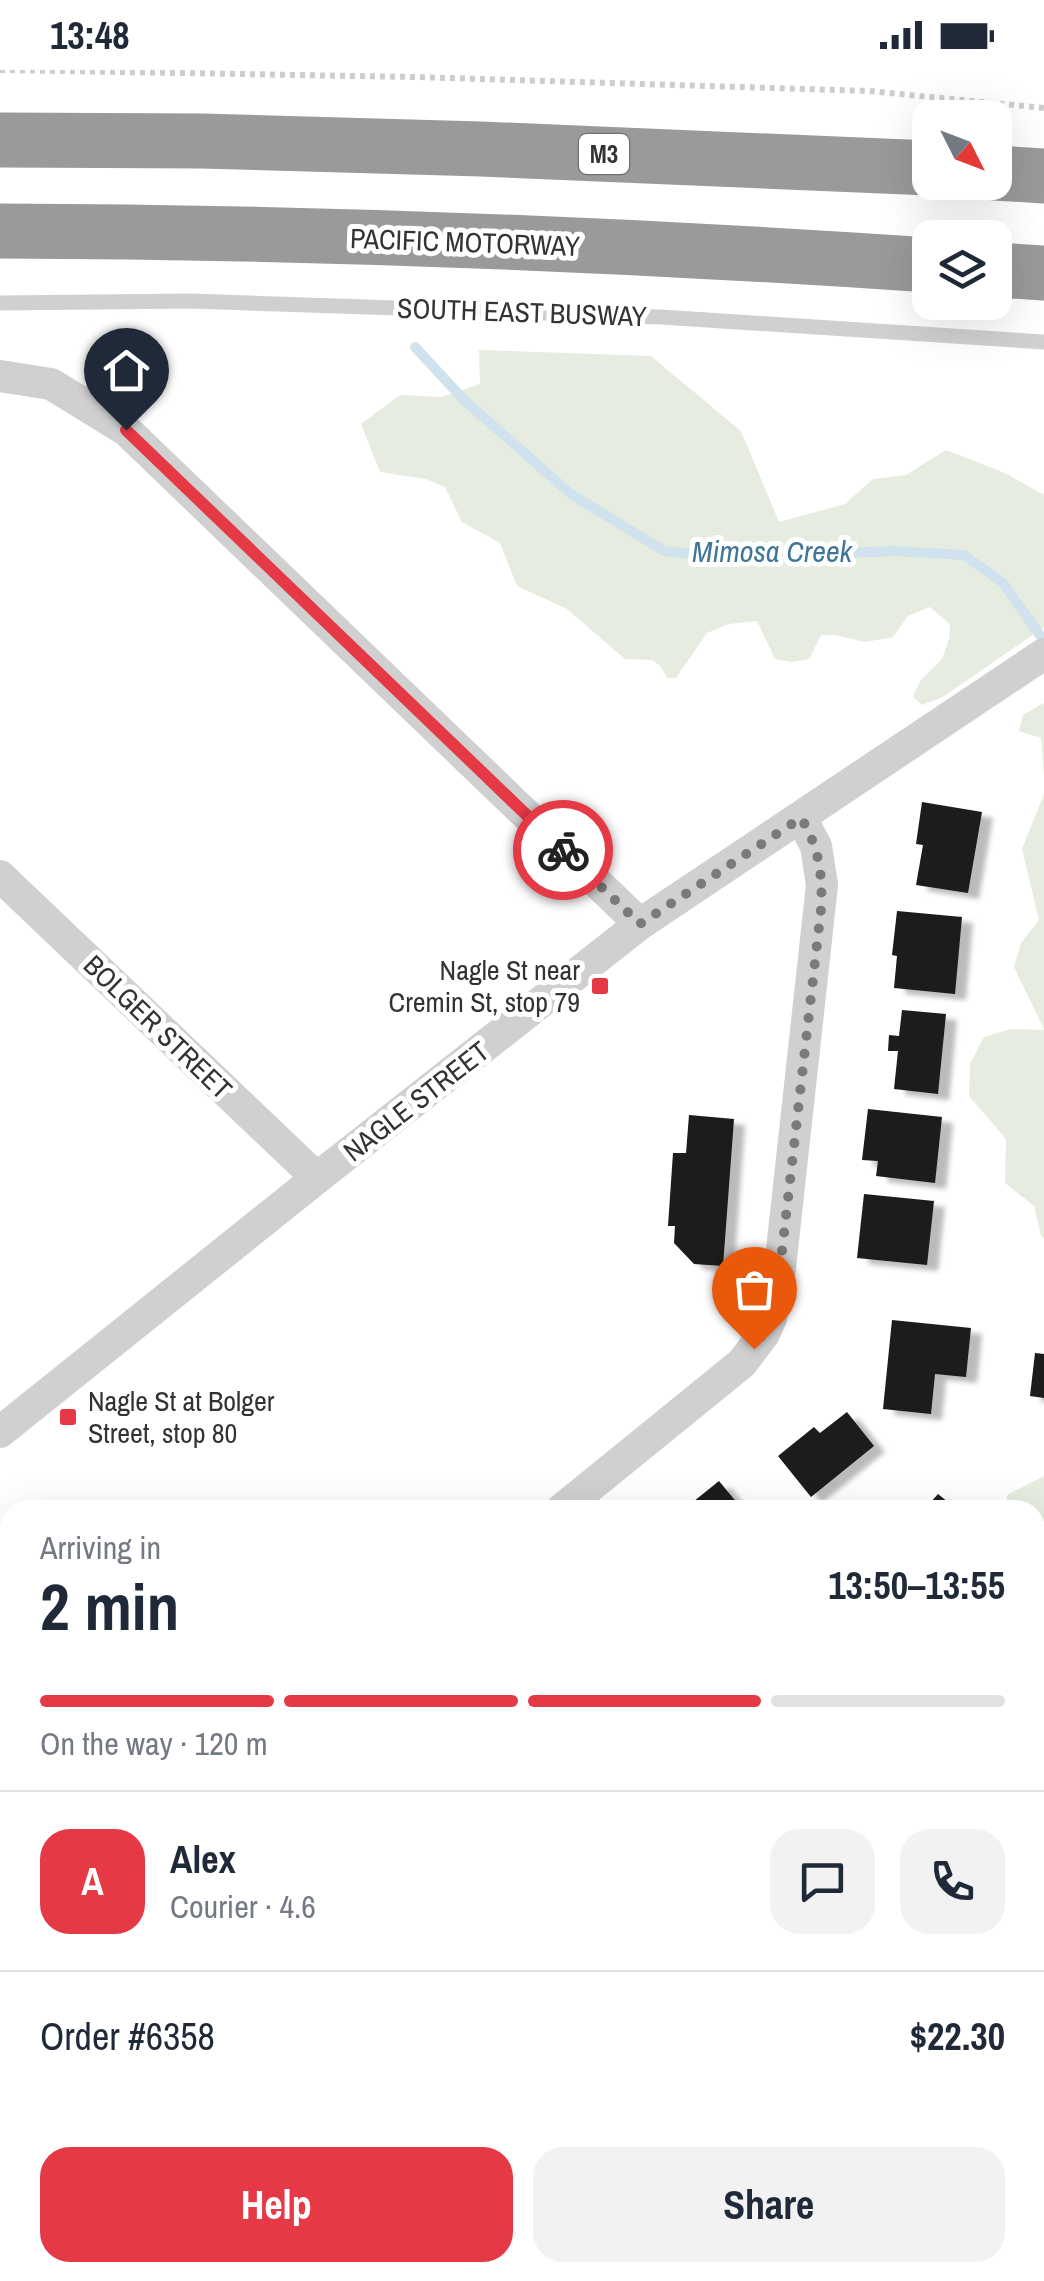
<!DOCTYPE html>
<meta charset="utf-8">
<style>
:root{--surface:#fff;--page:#f2f2f3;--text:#1f2937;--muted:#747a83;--line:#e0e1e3;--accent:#e63946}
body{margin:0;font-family:"Archivo Narrow",sans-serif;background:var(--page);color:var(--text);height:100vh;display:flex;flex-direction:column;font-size:38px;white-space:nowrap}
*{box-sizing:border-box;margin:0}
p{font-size:32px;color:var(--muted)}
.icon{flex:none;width:55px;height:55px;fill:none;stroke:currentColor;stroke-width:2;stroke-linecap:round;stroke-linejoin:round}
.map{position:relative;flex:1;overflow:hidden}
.details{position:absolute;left:0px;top:1430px;width:1045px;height:782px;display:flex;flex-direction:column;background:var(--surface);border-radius:30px 30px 0 0;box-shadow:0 10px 40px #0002}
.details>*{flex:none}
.needle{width:65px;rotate:132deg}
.buttons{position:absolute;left:912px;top:30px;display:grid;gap:20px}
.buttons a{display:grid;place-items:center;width:100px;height:100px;border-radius:20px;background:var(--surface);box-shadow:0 10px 40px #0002;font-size:50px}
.pin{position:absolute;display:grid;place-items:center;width:85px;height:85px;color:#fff;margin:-102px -42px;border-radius:50% 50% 50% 0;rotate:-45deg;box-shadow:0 0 10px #0007}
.pin .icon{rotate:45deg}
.courier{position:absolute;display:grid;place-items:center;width:100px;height:100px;margin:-50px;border:8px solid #e63946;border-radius:50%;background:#fff;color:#222;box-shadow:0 2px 12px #0007}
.headline em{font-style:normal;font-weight:700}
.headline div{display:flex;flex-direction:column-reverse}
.headline{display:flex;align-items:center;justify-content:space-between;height:170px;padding:0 40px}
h1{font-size:65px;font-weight:700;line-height:75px}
.bar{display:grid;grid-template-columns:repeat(4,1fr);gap:15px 10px;align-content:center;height:120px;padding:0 40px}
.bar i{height:12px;border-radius:8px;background:var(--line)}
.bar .active{background:var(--accent)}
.bar p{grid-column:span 4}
.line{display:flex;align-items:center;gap:25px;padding:0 40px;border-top:2px solid var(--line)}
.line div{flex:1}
.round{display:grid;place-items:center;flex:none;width:105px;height:105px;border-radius:30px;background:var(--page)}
.action{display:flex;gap:20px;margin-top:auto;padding:20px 40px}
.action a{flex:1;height:115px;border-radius:30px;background:var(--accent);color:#fff;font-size:40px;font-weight:700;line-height:115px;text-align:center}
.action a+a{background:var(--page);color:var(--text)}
.status{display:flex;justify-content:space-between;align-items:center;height:70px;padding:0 50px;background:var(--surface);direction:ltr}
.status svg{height:28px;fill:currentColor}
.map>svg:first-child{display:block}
.green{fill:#e6ecdf}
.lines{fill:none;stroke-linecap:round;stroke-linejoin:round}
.stream{stroke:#cfe2ee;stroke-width:10}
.building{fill:#1a1a1a;filter:url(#shadow)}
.path{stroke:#cdcdcd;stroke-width:6;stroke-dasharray:5 5;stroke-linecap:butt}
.lane{stroke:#d0d0d0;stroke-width:15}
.street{stroke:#d0d0d0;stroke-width:32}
.highway{stroke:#9a9a9a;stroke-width:55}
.done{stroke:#7a7a7a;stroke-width:10;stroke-dasharray:0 18}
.route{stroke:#e63946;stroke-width:12}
.poi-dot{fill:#e63946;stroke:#fff;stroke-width:4}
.labels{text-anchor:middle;stroke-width:10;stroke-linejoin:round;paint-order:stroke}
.shield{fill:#fff;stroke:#707070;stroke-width:2.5}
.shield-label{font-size:25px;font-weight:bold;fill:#333}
.street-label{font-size:28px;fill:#333;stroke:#fff}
.poi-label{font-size:28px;fill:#333;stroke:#fff;text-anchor:end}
.water-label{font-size:30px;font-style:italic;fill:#3f7597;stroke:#fff}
</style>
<div class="status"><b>13:48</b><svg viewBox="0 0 49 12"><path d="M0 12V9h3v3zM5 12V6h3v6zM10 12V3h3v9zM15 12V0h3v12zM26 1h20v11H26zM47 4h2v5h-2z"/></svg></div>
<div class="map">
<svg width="1044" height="2211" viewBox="0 0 1044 2211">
<defs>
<filter id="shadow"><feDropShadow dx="11" dy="6" stdDeviation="2.5" flood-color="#0004"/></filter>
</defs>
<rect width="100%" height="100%" fill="#fff"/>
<!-- green -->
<g class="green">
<polygon points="479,280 651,286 741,361 779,452 845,434 873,409 906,405 946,380 1005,403 1044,425 1044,557 943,627 922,635 913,627 920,611 942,589 949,569 950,554 930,537 908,546 893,567 865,572 835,565 821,565 809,589 791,592 775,589 757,551 729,554 707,563 676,608 667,608 661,597 653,590 625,589 567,539 517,516 500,473 462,452 445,417 425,409 380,402 361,354 400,325 441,327 480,314"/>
<polygon points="1044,633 1044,706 1041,668 1019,661 1023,645"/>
<polygon points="1044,724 1044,959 1014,897 1021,873 1039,850 1022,779"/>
<polygon points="1011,959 1044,960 1044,1168 1041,1166 1034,1136 1005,1113 1006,1069 969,1026 970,994 984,967"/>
<polygon points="1044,1406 1044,1643 1035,1646 1035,1440 1006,1440 1007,1425"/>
<polygon points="1035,1773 1044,1776 1044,2211 778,2211 788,2202 1035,2202"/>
<polygon points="40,2202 290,2202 297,2211 30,2211"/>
</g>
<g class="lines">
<!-- stream -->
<g class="stream">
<polyline points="415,277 464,330 571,424 664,481 731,488 894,481 964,485 1003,513 1044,571"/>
<polyline points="1035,1586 1044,1580"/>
<polyline points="1035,2056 1044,2052"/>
</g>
</g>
<!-- building -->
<g class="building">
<polygon points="922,732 982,742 968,823 916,815 923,775 916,774"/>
<polygon points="897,841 962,847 955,924 894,918 897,886 892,885"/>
<polygon points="902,940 946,944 938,1024 894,1019 898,981 888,981 889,965 899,966"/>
<polygon points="868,1039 942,1047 935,1113 876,1106 878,1091 862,1090"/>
<polygon points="689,1045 734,1049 723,1196 694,1194 674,1173 675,1156 668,1156 673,1083 686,1083"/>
<polygon points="864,1124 934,1131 927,1195 857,1188"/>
<polygon points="892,1250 971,1258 966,1307 935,1304 931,1344 883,1339"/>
<polygon points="1035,1283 1044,1284 1044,1328 1030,1326"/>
<polygon points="847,1342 874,1376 811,1427 778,1386 814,1357 820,1363"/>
<polygon points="719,1411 743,1440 683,1440"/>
<polygon points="938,1424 958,1440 924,1440"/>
<polygon points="10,1972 10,1996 0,1983 0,1980"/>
<polygon points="10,2012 10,2051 0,2039 0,2020"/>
<polygon points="0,2064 8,2074 1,2079 10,2091 10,2104 0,2113"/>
<polygon points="634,2202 706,2202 700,2211 628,2211"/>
</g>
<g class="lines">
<!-- path -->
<polyline class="path" points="0,0 416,7 869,21 1044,38"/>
<!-- lane -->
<polyline class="lane" points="0,233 191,231 661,247 1044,272"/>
<!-- street -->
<g class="street">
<polyline points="0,306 51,314 126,360 640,854"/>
<polyline points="0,806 317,1108"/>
<polyline points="0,1362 317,1108 640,854 1044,584"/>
<polyline points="561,1440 742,1293 764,1264 771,1248 778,1216 822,815 816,776 801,748"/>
<polyline points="0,1887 10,1879"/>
</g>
<!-- highway -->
<g class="highway">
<polyline points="0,70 202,71 481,79 930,98"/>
<polyline points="995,103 1044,106"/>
<path d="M0 161C310 162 621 174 930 195"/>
<polyline points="995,200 1044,203"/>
</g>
</g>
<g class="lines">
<!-- done -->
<path class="done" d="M563 780 640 854 801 748C819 777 823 805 821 839L778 1216 771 1248 754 1279"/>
<!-- route -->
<polyline class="route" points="126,360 563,780"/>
</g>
<!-- markers -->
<g class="poi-dot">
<rect x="590" y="906" width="20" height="20" rx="5"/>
<rect x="58" y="1337" width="20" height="20" rx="5"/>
</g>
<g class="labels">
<!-- shield labels -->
<rect class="shield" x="579" y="64" width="50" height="40" rx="8"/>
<g class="shield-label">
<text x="604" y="93">M3</text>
</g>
<!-- street labels -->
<g class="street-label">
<text transform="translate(465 172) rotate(2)" y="10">PACIFIC MOTORWAY</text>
<text transform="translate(522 242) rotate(2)" y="10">SOUTH EAST BUSWAY</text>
<text transform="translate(158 957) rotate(44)" y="10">BOLGER STREET</text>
<text transform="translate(416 1031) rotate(-38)" y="10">NAGLE STREET</text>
</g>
<!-- poi labels -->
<g class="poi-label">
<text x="580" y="910">Nagle St near<tspan x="580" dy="32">Cremin St, stop 79</tspan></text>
<text x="88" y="1341" text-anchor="start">Nagle St at Bolger<tspan x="88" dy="32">Street, stop 80</tspan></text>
</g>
<!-- water labels -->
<g class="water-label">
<text x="772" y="492">Mimosa Creek</text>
</g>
</g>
</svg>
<div class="buttons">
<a><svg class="needle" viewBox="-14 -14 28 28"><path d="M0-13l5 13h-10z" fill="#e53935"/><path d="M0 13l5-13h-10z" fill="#747a83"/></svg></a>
<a><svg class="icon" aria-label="layers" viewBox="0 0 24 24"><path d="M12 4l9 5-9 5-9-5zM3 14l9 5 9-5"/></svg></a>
</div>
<div class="pin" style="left:754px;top:1279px;background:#ea580c"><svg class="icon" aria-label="bag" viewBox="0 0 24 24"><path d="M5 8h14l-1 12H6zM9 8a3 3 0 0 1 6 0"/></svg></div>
<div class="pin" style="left:126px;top:360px;background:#1f2937"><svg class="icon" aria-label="home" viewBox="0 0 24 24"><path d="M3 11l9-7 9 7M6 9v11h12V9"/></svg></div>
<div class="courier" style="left:563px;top:780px"><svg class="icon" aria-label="bike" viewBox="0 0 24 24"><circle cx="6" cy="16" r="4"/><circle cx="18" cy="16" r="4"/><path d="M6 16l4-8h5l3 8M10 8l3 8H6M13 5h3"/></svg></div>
<section class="details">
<div class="headline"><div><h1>2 min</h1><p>Arriving in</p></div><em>13:50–13:55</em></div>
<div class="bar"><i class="active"></i><i class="active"></i><i class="active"></i><i></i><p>On the way · 120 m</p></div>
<div class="line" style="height:180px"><b class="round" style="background:var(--accent);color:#fff">A</b><div><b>Alex</b><p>Courier · 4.6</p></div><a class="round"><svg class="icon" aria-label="chat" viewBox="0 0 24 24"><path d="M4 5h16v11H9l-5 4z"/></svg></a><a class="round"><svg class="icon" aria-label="phone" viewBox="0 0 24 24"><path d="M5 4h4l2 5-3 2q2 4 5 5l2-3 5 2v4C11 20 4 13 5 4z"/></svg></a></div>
<div class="line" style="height:130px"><div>Order #6358</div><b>$22.30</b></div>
<div class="action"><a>Help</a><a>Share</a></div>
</section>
</div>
